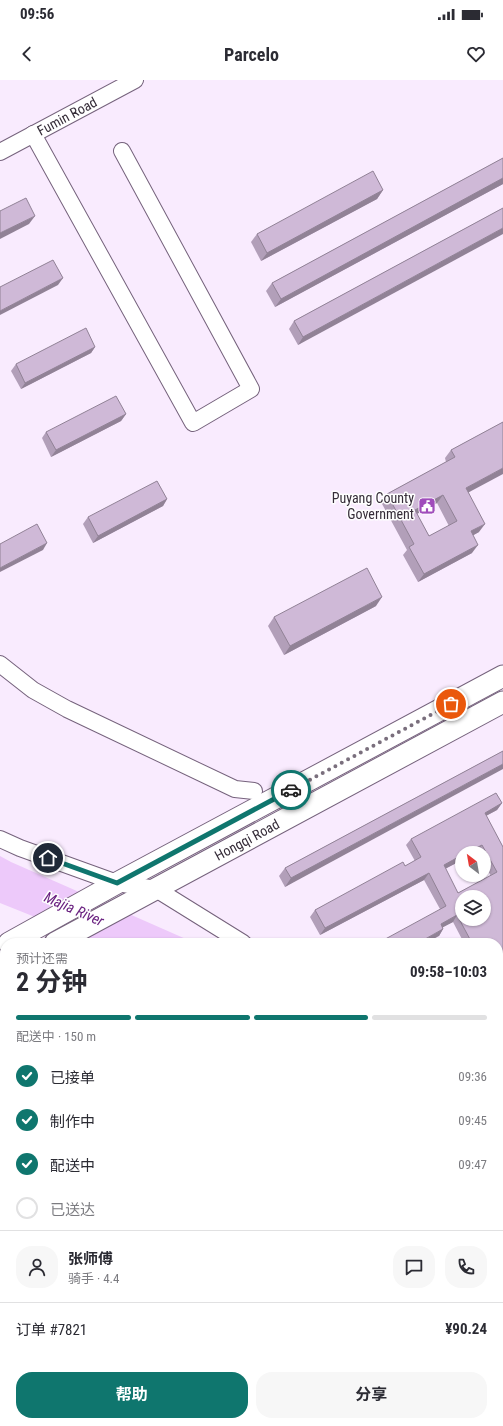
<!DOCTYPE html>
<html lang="zh">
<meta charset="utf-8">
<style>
:root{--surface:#fff;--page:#f7f7f7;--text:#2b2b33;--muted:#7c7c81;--line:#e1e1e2;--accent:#0f766e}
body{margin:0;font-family:"Roboto Condensed","Noto Sans SC",sans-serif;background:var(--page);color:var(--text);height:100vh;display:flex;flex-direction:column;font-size:15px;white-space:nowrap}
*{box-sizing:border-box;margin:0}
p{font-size:13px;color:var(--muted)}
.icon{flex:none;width:22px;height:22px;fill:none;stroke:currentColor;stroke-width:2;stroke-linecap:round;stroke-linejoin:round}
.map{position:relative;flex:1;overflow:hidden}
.panel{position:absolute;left:0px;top:858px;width:503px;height:488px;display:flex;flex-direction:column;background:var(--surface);border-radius:16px 16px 0 0;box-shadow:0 1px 3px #0004}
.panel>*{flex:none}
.needle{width:26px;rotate:329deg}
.tools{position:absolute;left:455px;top:766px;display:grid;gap:8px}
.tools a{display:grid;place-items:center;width:36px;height:36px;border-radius:50%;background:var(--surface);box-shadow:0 1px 3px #0004;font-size:20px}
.pin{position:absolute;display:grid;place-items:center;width:34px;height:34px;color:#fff;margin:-17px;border:2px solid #fff;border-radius:50%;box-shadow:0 1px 4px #0007}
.courier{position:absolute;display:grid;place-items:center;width:40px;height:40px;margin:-20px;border:3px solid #0f766e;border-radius:50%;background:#fff;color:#222;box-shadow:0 1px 5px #0007}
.summary em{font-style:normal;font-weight:700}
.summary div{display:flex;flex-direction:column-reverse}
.summary{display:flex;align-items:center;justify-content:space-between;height:68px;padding:0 16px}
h1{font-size:26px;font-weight:700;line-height:30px}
.bar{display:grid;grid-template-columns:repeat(4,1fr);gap:6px 4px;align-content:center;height:48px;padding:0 16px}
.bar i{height:5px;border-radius:3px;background:var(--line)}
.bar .selected{background:var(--accent)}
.bar p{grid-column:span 4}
.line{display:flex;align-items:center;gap:10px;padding:0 16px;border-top:1px solid var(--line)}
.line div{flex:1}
.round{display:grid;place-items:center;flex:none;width:42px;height:42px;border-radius:16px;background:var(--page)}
ol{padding:0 16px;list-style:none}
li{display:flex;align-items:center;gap:12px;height:44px}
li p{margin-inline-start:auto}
li .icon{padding:4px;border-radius:50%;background:var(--accent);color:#fff;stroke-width:4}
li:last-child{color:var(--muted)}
li i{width:22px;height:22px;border:2px solid var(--line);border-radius:50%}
.action{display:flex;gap:8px;margin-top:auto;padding:8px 16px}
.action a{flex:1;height:46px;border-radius:16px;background:var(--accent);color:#fff;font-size:16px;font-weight:700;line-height:46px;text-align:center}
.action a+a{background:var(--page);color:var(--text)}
.status{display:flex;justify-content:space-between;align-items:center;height:28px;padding:0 20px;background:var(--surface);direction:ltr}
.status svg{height:11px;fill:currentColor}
header{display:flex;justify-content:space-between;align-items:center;height:52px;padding:0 16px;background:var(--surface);font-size:18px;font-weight:700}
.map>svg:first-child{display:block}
.water{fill:#edc9fa}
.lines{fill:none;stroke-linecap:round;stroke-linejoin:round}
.minor-casing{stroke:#75627c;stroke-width:18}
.major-casing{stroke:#75627c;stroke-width:23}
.minor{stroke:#fff;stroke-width:16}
.major{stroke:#fff;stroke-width:21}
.wall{fill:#b29fb9;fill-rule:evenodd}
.shaded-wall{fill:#918296}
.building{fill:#cfb9d7;stroke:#918296;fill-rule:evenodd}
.done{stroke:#7a6f7d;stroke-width:4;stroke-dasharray:0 7.2}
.route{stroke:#0f766e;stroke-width:5}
.labels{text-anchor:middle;stroke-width:3;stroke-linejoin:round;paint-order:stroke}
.street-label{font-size:14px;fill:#352c38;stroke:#fefefe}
.poi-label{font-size:14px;fill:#352c38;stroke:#fefefe;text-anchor:end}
.water-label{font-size:15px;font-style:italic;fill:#6a2180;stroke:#fefefe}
</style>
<div class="status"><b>09:56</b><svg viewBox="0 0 49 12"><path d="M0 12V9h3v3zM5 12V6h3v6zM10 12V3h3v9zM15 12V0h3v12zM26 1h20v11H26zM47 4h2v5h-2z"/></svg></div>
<header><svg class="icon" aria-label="back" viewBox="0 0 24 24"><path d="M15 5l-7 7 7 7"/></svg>Parcelo<svg class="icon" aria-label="heart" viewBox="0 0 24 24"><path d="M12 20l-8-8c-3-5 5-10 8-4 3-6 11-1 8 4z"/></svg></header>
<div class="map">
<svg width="503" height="1346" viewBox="0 0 503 1346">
<rect width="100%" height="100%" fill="#f9ebfe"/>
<!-- water -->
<g class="water">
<polygon points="0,776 11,782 195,863 100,863 0,823"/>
<polygon points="498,1141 503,1147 503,1214 498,1209"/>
</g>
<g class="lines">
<!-- minor casing -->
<g class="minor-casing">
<g id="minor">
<polyline points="33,54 193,343 251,309 122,71"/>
<path id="s1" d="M0 72 135 0"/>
<polyline points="0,584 33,610 67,629 235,709 254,711"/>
<polyline points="0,759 20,768 117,803 156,809 243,863"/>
<polyline points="498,1120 503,1125"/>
</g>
</g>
<!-- major casing -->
<g class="major-casing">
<g id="major">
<polyline points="9,863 117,803 503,596"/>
<path id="s2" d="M55 863 503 622"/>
<polyline points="0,893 5,890"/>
</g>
</g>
<!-- minor -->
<use href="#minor" class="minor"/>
<!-- major -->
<use href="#major" class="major"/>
</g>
<!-- wall -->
<g class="wall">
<polygon points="503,78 503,104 275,227 266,211 272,203"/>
<polygon points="383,110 377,119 261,181 251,162 257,154"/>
<polygon points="503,128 298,265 289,249 294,241"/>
<polygon points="95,267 91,273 21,309 11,291 16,284"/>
<polygon points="126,334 121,341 51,377 42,358 46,352"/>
<path d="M503 342 468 412 479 452 473 455 472 473 418 502 403 475 407 470 381 422 387 414 446 382 445 378 451 370ZM437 423 449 446 429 456 417 434Z"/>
<polygon points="167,419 163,426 93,463 83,444 88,437"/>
<polygon points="376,526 284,575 268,546 274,537"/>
<polygon points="503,671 285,807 279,796 285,788"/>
<path d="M502 723 497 730 486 736 503 767V899L498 901V863H464L453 842 442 847 443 849 439 856 440 829 424 800 320 855 310 837 315 830 415 781 406 765 411 759ZM477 771 478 773H484V784L491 796 458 813 445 789 462 780V773H474Z"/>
<polygon points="501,1058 503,1058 503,1080 498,1071 498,1063"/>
</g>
<!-- shaded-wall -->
<g class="shaded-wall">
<polygon points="503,98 503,104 275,227 281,219"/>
<polygon points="383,110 377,119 261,181 267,173"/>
<polygon points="35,136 29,144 0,159 0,153"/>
<polygon points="503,148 503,154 298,265 303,257"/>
<polygon points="63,198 58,205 0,235 0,231"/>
<polygon points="95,267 91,273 21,309 25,303"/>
<polygon points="126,334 121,341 51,377 56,370"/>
<polygon points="503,388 503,394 460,417 466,408"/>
<polygon points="443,415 437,423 409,438 415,430"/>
<polygon points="167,419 163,426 93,463 98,456"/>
<polygon points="485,444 479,452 465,460 471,451"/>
<polygon points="47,463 43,470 0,492 0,488"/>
<polygon points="478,465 472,473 418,502 424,494"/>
<polygon points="382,517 376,526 284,575 290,566"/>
<polygon points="503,684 503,689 285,807 291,798"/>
<polygon points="502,723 497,730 480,739 485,733"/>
<polygon points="482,765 477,771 474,773 466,773"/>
<polygon points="462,775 462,780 439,792 444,785"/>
<polygon points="429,793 424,800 320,855 325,848"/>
<polygon points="457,835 453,842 436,851 441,844"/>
<polygon points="443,849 439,856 426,863 418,863"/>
<polygon points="503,895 503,899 498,901 498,897"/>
<polygon points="503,974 503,977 501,979 498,981 498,977"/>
<polygon points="503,1019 503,1023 498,1026 498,1022"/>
</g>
<!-- building -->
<g class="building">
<polygon points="503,78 503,98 281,219 272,203"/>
<polygon points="373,91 383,110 267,173 257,154"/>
<polygon points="26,118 35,136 0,153 0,131"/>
<polygon points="503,128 503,148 303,257 294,241"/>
<polygon points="53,180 63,198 0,231 0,207"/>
<polygon points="86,248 95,267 25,303 16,284"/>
<polygon points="116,316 126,334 56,370 46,352"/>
<path d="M503 342V388L466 408 485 444 471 451 478 465 424 494 409 467 414 464 387 414 455 377 451 370ZM443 415 457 441 429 456 415 430Z"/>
<polygon points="157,401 167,419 98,456 88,437"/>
<polygon points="37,444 47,463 0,488 0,464"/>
<polygon points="367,488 382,517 290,566 274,537"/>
<polygon points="503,671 503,684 291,798 285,788"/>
<path d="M496 713 502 723 485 733 503 767V895L498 897V863H472L457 835 441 844 443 849 418 863H378L446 826 429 793 325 848 315 830 403 782 405 786 421 777 411 759ZM482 765 497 792 458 813 444 785 462 775V773H466ZM462 817H484V839H462Z"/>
<polygon points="498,958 503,967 503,974 498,977"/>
<polygon points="503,1004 503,1019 498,1022 498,1006"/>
<polygon points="358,1341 412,1341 416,1346 351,1346"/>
</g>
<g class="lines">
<!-- done -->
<polyline class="done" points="291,710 451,624"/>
<!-- route -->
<polyline class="route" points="48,778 117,803 291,710"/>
</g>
<!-- icons -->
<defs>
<g id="civic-square" transform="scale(0.9)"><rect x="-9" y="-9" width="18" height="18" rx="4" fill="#a04cbb" stroke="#fefefe"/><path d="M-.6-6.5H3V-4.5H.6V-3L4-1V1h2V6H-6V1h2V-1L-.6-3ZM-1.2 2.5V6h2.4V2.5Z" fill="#fff"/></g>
</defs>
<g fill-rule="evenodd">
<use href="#civic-square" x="427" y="426"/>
</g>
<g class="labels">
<!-- street labels -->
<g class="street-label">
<text dy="5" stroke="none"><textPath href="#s1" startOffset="76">Fumin Road</textPath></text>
<text dy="5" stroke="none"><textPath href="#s2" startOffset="218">Hongqi Road</textPath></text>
</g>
<!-- poi labels -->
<g class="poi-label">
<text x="414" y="423">Puyang County<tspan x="414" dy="16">Government</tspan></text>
</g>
<!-- water labels -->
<g class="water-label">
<text transform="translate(74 829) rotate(24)" y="5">Majia River</text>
</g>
</g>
</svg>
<div class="tools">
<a><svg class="needle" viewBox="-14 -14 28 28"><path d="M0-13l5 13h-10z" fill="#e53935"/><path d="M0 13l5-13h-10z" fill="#7c7c81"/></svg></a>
<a><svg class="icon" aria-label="layers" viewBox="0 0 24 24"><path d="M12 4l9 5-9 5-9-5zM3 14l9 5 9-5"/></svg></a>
</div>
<div class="pin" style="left:451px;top:624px;background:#ea580c"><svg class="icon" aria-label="bag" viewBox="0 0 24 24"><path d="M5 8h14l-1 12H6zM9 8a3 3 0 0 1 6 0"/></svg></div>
<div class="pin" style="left:48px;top:778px;background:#1f2937"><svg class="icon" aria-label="home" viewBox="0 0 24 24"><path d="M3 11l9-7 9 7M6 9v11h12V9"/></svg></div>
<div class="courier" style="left:291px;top:710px"><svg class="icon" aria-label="car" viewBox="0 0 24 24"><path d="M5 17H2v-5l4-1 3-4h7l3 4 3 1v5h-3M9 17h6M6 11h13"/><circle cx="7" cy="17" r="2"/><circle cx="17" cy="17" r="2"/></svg></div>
<section class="panel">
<div class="summary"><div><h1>2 分钟</h1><p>预计还需</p></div><em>09:58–10:03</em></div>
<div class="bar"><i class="selected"></i><i class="selected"></i><i class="selected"></i><i></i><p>配送中 · 150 m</p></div>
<ol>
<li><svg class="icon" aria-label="check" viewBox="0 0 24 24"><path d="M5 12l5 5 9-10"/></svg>已接单<p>09:36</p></li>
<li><svg class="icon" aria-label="check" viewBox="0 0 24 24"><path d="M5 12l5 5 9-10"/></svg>制作中<p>09:45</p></li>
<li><svg class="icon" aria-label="check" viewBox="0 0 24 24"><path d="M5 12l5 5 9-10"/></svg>配送中<p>09:47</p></li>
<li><i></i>已送达</li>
</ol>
<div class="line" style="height:72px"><a class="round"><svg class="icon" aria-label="person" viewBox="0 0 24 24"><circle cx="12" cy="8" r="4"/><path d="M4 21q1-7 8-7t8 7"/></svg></a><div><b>张师傅</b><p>骑手 · 4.4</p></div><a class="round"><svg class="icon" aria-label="chat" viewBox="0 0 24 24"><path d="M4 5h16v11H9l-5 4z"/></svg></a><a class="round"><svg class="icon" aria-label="phone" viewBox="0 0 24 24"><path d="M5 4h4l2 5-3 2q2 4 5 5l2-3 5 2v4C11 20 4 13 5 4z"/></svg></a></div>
<div class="line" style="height:52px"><div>订单 #7821</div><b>¥90.24</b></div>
<div class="action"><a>帮助</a><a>分享</a></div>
</section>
</div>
